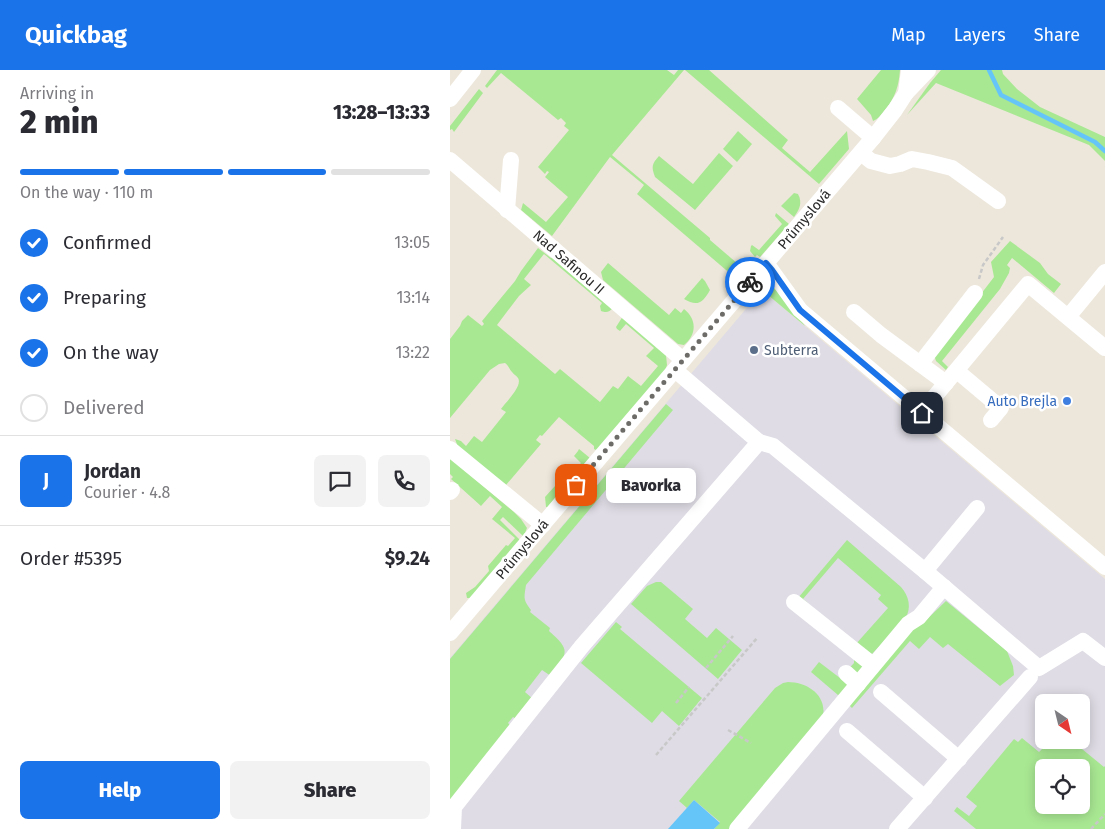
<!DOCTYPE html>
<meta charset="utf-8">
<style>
:root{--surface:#fff;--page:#f2f2f3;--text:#2b2b33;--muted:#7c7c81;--line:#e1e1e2;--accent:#1a73e8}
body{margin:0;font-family:"Fira Sans",sans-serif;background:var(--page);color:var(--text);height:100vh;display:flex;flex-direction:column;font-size:19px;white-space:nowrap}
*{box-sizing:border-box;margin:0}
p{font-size:16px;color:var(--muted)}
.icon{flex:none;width:28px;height:28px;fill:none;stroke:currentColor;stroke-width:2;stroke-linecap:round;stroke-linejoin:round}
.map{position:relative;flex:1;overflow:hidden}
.panel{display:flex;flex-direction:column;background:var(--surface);width:450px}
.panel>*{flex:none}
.needle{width:32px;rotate:145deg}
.controls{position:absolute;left:585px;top:624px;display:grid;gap:10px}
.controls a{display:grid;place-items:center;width:55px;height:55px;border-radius:8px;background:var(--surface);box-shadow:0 2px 12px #0003;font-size:25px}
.pin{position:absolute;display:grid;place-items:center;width:42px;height:42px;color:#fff;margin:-21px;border-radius:10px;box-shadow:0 2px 8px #0006}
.courier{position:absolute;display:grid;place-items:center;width:50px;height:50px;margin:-25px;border:4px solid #1a73e8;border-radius:50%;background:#fff;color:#222;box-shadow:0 1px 6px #0007}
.bubble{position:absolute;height:35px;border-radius:8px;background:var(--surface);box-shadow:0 2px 12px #0003;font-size:16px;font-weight:800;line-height:35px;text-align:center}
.head em{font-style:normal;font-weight:800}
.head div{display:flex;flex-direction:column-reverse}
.head{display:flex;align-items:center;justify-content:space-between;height:85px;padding:0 20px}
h1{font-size:32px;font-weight:800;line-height:38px}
.bar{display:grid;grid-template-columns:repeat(4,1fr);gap:8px 5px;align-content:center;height:60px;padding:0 20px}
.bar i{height:6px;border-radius:4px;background:var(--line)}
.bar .active{background:var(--accent)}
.bar p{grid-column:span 4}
.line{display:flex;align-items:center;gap:12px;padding:0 20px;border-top:1px solid var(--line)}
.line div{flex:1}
.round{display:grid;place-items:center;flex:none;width:52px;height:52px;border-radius:8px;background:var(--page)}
ol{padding:0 20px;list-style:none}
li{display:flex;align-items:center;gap:15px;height:55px}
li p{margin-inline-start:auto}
li .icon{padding:5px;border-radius:50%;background:var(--accent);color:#fff;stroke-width:4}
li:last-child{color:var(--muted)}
li i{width:28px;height:28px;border:2px solid var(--line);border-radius:50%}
.button{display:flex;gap:10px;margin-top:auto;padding:10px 20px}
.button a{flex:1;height:58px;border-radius:8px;background:var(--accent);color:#fff;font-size:20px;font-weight:800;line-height:58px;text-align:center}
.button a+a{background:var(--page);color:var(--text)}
header{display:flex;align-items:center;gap:30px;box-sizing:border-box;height:70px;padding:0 25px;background:var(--accent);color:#fff}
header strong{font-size:24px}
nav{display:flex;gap:28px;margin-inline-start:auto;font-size:18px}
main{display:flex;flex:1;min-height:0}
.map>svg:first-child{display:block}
.industrial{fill:#dfdce5;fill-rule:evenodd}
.green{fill:#a9e893;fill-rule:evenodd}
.water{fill:#65c5f8}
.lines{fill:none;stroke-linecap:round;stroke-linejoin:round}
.stream{stroke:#65c5f8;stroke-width:4.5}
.path{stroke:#c8c8c8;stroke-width:2.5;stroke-dasharray:4 2.5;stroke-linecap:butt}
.minor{stroke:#fff;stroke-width:16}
.done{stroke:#6e6c68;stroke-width:5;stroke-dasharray:0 9}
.route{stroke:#1a73e8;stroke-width:6}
.service-dot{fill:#5c6f8a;stroke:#fff;stroke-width:2}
.shop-dot{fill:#3f7fe0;stroke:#fff;stroke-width:2}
.labels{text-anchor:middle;stroke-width:5;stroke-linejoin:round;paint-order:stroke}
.street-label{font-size:14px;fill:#2a2a2a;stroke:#fff}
.service-label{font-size:14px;fill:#4e5e75;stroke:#fff;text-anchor:start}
.shop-label{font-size:14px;fill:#366cbe;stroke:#fff;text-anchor:end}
</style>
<header>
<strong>Quickbag</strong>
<nav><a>Map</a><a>Layers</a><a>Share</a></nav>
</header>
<main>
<section class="panel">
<div class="head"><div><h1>2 min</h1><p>Arriving in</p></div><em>13:28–13:33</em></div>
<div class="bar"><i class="active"></i><i class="active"></i><i class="active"></i><i></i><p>On the way · 110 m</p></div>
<ol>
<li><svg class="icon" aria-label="check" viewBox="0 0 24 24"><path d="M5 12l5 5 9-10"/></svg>Confirmed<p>13:05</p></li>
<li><svg class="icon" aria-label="check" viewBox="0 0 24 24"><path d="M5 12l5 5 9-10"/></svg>Preparing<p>13:14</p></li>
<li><svg class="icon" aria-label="check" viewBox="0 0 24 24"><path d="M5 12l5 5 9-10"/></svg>On the way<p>13:22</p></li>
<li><i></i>Delivered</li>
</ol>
<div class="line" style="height:90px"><b class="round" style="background:var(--accent);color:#fff">J</b><div><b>Jordan</b><p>Courier · 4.8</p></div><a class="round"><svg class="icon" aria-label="chat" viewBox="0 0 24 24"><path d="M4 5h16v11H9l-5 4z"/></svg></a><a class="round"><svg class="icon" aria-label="phone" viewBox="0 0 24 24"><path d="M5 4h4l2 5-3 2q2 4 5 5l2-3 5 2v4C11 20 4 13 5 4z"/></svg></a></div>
<div class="line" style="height:65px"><div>Order #5395</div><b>$9.24</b></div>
<div class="button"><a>Help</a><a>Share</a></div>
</section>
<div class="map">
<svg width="655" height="759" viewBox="0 0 655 759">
<rect width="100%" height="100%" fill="#ede7db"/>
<!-- industrial -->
<path class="industrial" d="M312 220 655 509V729L630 759H0V588ZM594 632H631V670H594ZM594 698H631V735H594Z"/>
<!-- green -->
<g class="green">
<path d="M47 0H217L224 5 228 0H234L162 85 260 168V170L288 194 289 193 295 202C288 206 282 204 276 200L187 124 194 115 160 87 102 166 71 140 73 133 96 152 118 127 95 107 99 102 97 101 95 104 88 97 119 60 114 56 116 53 111 48 108 50 51 3 37 18 35 16Z"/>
<polygon points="235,0 259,0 338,70 332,78 360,102 397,61 399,79 369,114"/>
<path d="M431 0H450C449 16 445 28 435 40 431 45 428 49 423 51L421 45 407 29Z"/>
<polygon points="491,0 552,0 553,4 567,19 590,37 655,67 655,91 639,75 486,13 457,45 480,13"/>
<polygon points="29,19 33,23 4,62 2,59 0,60 0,56"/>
<polygon points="288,61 302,74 287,92 273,79"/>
<path d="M269 83 283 96 245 140 205 107C201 96 202 94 209 86L243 114Z"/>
<path d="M344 123 348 124C353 133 349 140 344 147L331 136Z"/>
<polygon points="326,143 339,154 310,187 307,185 305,187 300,181 301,176 302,175 309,180 332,154 325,146"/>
<polygon points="560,171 590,193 598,204 611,214 604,223 562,188 557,195 560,198 559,203 550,219 492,291 498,297 496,300 486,291 484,285 544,207 541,192"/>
<path d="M88 178 101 188 103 186 163 238C159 242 157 243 151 241L150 236 152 233 94 184 74 209 81 215 69 226 47 255 105 304 110 299 150 332 163 316 168 319 178 306 191 316 208 296 196 286 204 278 176 254 170 261 167 259 166 257 173 246 216 285 217 295 215 301 149 378 146 380 144 379V376L109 347 92 366 90 365 86 370 91 374 56 415 9 380 5 369 11 371 16 376 24 366 32 372 56 342 51 339C56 332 73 316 68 308 66 305 64 305 62 302 59 299 59 296 55 293L49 294 40 300 0 348V269L10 256 12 251 18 245 32 256 34 254 32 251 65 211 71 201Z"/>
<path d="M158 193 219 245 225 238 231 243 234 239C247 249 247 265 234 275L228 274 153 210 151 202Z"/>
<path d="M252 208 255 211 260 220C253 233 247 237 234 229Z"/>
<polygon points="316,211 320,212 325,215 355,256 312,220 311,218"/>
<path d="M216 334 223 340 76 515C74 528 73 530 81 540L80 542 100 558 99 561C122 581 117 583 101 606L92 600 75 622 83 629 66 649 63 647 58 653 61 656 0 732V589Z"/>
<polygon points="129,379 140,388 99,437 96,437 95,427 105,416 109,419 131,393 124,386 128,381"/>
<polygon points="0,388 64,442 71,449 77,458 75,463 73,466 53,447 50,450 70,470 21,528 17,528 16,523 25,517 39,501 38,496 56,475 58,476 65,468 42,449 52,437 40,426 31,436 1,409 3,407 0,404"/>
<path d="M397 470 451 517C459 526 462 538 455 549L422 584 405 575 438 538 428 529 431 525 388 488 353 529 358 533 348 528Z"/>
<polygon points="206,512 211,512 243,539 235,549 257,568 266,558 292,580 268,609 181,534 197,516"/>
<polygon points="496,531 557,581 563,596 564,605 550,616 498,574 493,578 480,567 469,579 460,571 402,638 399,635 459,559 474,552"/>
<polygon points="166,552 172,557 170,559 252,628 229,656 212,641 202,653 131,593"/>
<polygon points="410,587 414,600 392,624 388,625 361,602 369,592 390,608 404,593 404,590"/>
<path d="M338 612C357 612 377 625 373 646L280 759H264L270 752 244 730 237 738 229 731 325 618 333 613Z"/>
<path d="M572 668 589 682 601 670H621L654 697 655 696V759H526L504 741 507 737 519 746 527 736 516 727 564 669 568 672ZM594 698H631V735H594Z"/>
</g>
<!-- water -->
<polygon class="water" points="244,730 270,753 264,759 218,759"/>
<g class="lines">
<!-- stream -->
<polyline class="stream" points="539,0 551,25 645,72 655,81"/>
<!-- path -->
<g class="path">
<polyline points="529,209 533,195 553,167"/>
<polyline points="256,598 283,566"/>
<polyline points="226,633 239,617"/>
<polyline points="278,660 301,673"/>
<polyline points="206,685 308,567"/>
<polyline points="641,759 655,744"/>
</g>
<!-- minor -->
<g class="minor">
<polyline points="456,23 478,0"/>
<polyline points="0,29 23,0"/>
<polyline points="388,38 423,68"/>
<polyline points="411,83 421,91 440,96 450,94 462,89 478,92 502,98 548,131"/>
<polyline points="0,90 233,290"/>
<polyline points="57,140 61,90"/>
<polyline points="316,193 350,240 655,497"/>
<polyline points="404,242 431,265 496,313"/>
<polyline points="618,247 655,202"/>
<polyline points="470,294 525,223"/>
<polyline points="507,301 551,338 541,350"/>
<polyline points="471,343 578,214 655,278"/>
<polyline points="309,372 323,376 475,501 589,598 633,571 655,588"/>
<polyline points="0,379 93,455"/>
<polyline points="0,422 2,420"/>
<polyline points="475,501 527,438"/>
<polyline points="344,532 423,595"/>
<polyline points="0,563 423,68 445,40 456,23 459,0"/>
<polyline points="396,603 408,614"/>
<polyline points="431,622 509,689"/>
<polyline points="397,661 475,728"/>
<polyline points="3,759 4,737 132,576 309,372 225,300"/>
<polyline points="287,759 458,554 469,547 494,517"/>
<polyline points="447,759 580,607"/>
</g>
</g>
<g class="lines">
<!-- done -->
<polyline class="done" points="126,415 300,212"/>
<!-- route -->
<polyline class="route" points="300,212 316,193 322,200 350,240 472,343"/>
</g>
<!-- markers -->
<circle class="service-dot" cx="304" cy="280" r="5"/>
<circle class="shop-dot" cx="617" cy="331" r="5"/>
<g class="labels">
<!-- street labels -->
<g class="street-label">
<text transform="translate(354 149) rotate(-50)" y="5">Průmyslová</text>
<text transform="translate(119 192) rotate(41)" y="5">Nad Safinou II</text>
<text transform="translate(72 479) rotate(-50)" y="5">Průmyslová</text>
</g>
<!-- service labels -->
<g class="service-label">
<text x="314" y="285">Subterra</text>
</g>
<!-- shop labels -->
<g class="shop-label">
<text x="607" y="336">Auto Brejla</text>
</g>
</g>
</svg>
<div class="controls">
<a><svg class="needle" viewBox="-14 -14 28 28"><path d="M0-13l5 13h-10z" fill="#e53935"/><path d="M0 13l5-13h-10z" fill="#7c7c81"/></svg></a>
<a><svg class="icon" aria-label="locate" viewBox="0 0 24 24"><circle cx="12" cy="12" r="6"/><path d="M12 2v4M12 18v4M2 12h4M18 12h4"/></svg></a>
</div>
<div class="pin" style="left:126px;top:415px;background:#ea580c"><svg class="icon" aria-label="bag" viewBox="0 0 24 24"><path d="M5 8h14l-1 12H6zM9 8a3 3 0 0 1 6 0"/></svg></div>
<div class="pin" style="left:472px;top:343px;background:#1f2937"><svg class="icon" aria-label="home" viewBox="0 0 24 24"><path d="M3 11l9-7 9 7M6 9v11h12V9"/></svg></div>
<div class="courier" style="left:300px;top:212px"><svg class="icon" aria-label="bike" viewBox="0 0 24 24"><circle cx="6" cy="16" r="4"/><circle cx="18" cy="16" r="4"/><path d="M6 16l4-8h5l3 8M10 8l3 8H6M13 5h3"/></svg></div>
<div class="bubble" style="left:156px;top:398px;width:90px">Bavorka</div>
</div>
</main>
